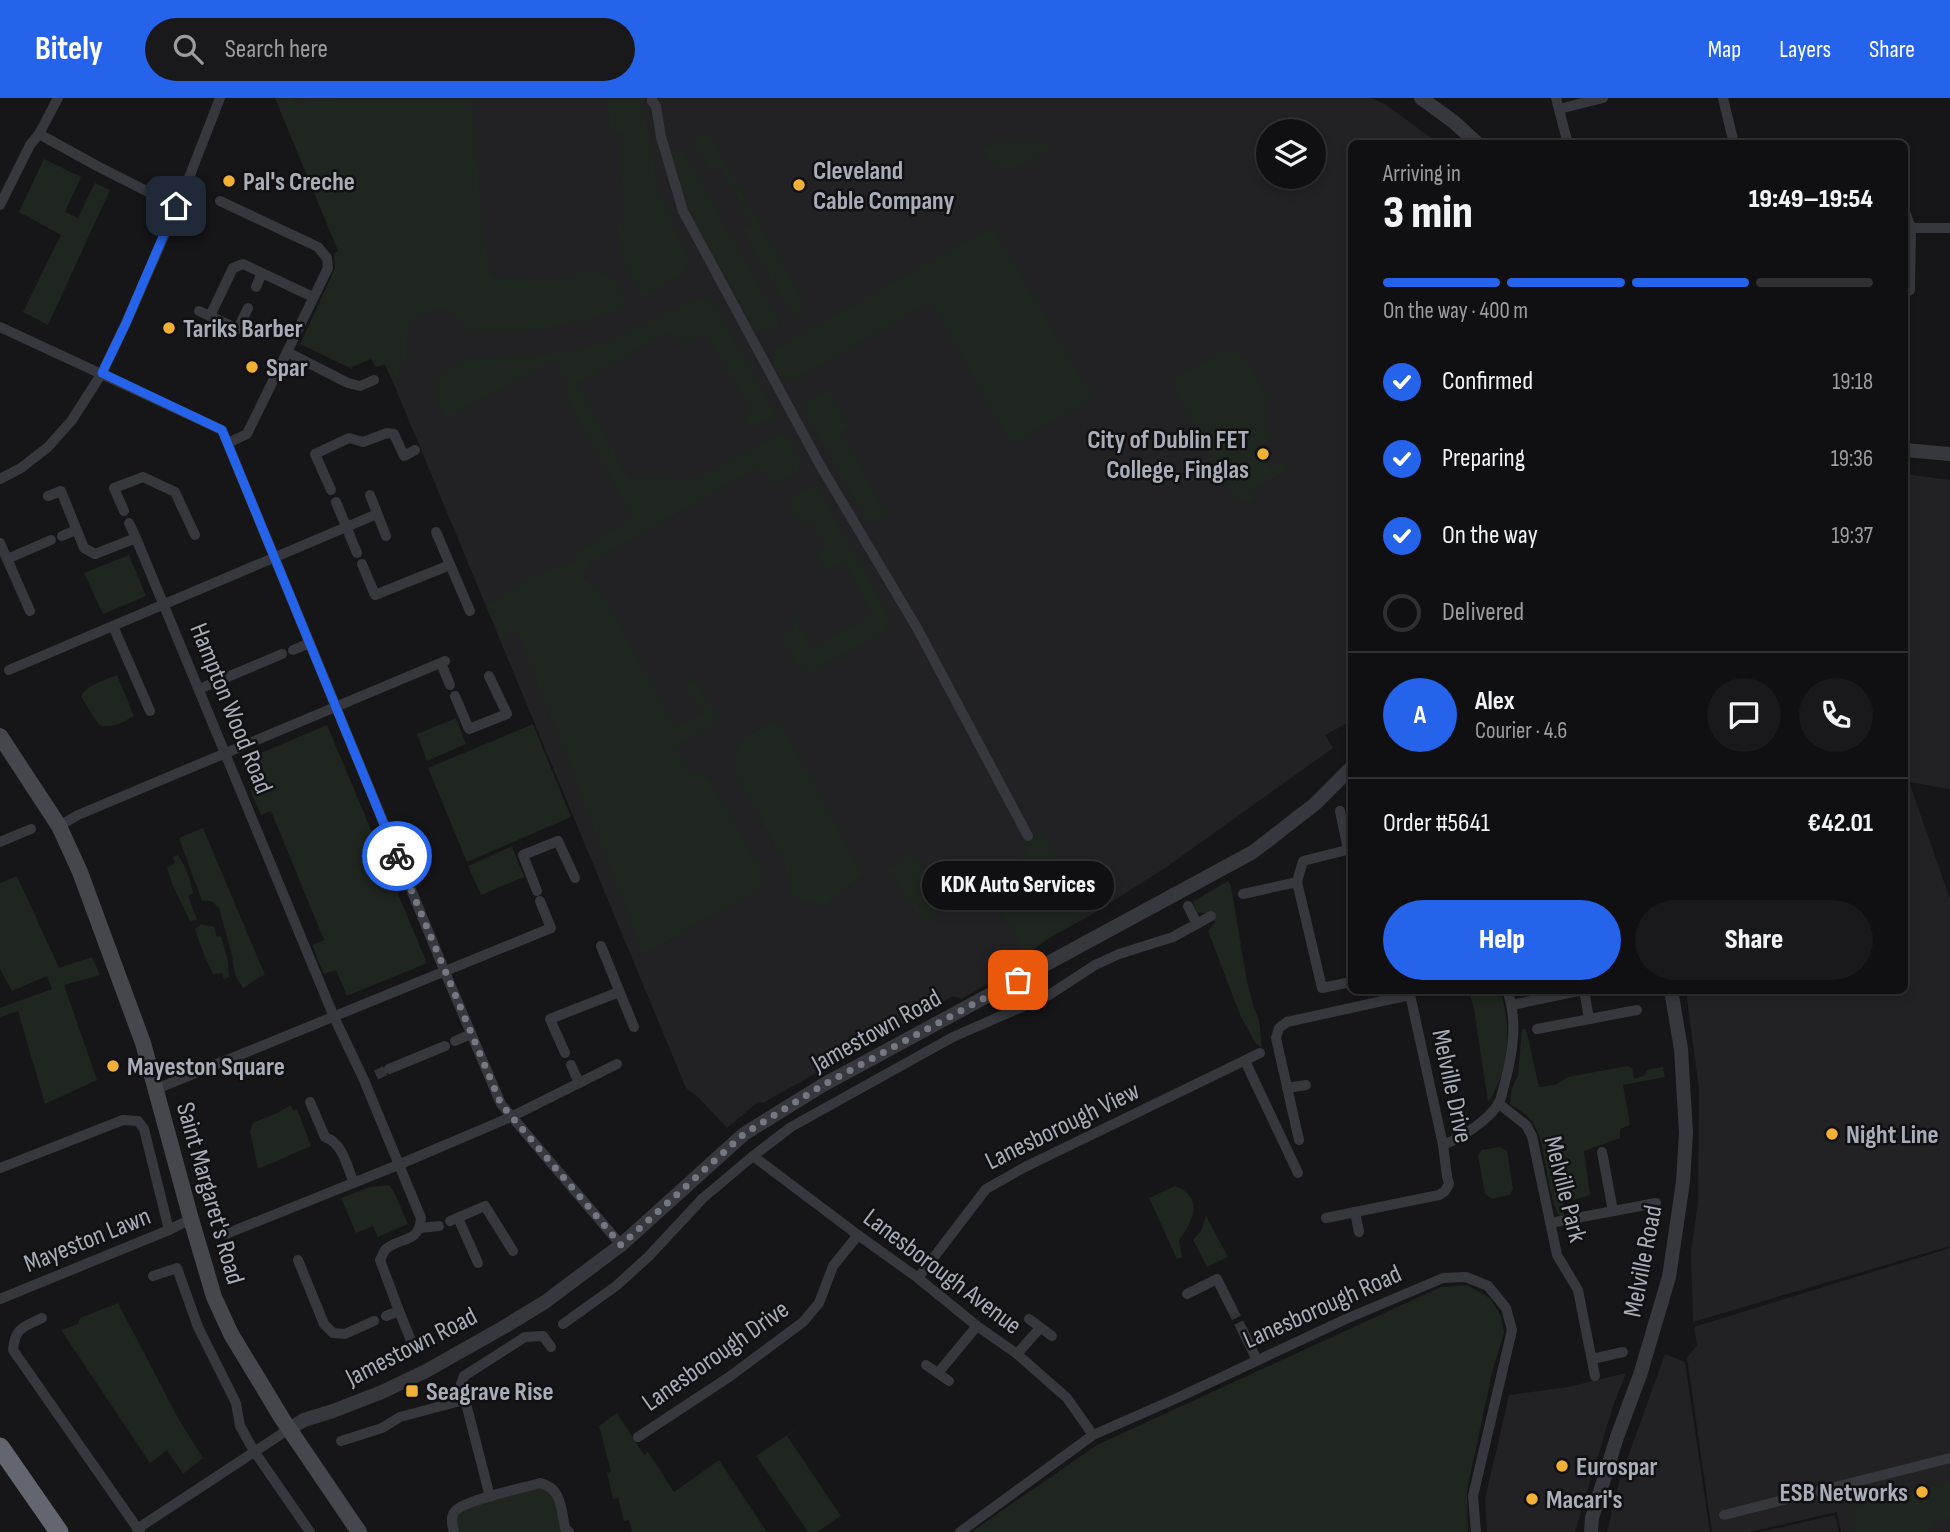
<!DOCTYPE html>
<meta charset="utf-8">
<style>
:root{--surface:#101012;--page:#19191b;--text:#f1f3f6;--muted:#9c9d9f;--line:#303032;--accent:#2563eb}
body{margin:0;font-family:"Sofia Sans Condensed",sans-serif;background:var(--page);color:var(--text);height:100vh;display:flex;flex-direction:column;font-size:26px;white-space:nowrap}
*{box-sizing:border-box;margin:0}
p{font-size:23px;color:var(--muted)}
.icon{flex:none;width:38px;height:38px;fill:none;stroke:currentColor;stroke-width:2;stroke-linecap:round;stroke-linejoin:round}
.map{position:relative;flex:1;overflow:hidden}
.side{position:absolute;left:1348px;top:42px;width:560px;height:854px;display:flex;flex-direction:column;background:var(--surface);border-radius:10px;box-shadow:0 4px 10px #0003,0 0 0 2px var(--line)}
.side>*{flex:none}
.controls{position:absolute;left:1256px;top:21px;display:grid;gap:14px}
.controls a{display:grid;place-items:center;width:70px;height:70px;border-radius:50%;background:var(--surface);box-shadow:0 4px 10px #0003,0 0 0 2px var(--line);font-size:35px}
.pin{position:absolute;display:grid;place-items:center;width:60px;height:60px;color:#fff;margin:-30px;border-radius:14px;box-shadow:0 4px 10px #0006}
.courier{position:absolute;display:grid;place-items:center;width:70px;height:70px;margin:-35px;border:5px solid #2563eb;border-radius:50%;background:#fff;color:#222;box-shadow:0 2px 9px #0007}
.bubble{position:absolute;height:49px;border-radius:24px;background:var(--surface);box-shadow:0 4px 10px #0003,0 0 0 2px var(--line);font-size:23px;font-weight:800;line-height:49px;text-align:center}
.headline em{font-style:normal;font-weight:800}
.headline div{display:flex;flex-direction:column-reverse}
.headline{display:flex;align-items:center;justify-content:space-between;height:119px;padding:0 35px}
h1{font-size:46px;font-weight:800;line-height:52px}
.bar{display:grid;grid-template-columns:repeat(4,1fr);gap:10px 7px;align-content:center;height:84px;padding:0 35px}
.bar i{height:9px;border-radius:5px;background:var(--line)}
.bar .on{background:var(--accent)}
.bar p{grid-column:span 4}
.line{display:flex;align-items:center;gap:18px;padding:0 35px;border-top:2px solid var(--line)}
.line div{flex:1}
.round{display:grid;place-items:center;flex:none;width:74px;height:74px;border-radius:37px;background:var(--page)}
ol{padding:0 35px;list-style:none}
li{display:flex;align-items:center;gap:21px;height:77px}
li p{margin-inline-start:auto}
li .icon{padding:7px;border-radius:50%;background:var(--accent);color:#fff;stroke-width:4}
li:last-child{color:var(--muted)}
li i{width:38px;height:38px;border:4px solid var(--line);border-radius:50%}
.button{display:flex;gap:14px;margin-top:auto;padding:14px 35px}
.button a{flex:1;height:80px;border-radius:42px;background:var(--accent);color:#fff;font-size:28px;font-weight:800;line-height:80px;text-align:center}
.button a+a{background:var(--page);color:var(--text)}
header{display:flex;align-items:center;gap:42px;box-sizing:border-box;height:98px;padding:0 35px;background:var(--accent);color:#fff}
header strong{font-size:33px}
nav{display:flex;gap:38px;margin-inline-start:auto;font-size:24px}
.search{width:490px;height:63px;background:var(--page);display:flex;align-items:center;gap:18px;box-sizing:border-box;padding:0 24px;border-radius:38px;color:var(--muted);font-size:26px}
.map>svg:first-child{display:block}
.built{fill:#222225;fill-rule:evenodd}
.green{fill:#1e261f}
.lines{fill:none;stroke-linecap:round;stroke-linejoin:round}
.minor-tunnel{stroke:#333438;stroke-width:10;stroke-dasharray:10 5;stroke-linecap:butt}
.minor{stroke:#37383d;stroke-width:10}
.tertiary{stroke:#37383d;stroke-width:14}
.secondary{stroke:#45474d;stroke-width:16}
.motorway{stroke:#63666e;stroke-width:19}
.done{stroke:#757880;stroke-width:7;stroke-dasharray:0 12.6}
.route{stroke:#2563eb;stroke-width:9}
.poi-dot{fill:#f2b134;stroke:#111113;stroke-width:2.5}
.labels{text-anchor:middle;stroke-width:5;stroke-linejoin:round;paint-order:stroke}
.poi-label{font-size:26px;font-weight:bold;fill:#a8adb8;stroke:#111113;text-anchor:start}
.street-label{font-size:26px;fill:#a8adb8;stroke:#111113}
</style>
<header>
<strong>Bitely</strong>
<div class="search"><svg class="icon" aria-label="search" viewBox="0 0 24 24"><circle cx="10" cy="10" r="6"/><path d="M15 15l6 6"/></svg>Search here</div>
<nav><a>Map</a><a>Layers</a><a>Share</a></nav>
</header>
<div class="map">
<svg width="1950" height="1434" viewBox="0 0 1950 1434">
<rect width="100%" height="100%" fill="#161618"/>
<!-- built -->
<g class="built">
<path d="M275 0H1370L1385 6 1438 45 1351 46V623L1325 637 1333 650 1168 768 1091 817 1018 857 1023 867 961 901 953 898 763 1005 758 1004 727 1030 699 1000 686 990ZM1269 33H1314V79H1269Z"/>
<polygon points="1904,376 1950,382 1950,691 1909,684 1950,801 1950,1148 1693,1224 1691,1154 1698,1105 1699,991 1686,893 1904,892"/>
<polygon points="1950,1150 1950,1434 1841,1434 1837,1414 1749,1434 1712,1434 1687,1260 1697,1247 1694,1229"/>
<polygon points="1665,1256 1685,1264 1710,1434 1607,1434 1620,1381"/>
<polygon points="1626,1275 1613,1308 1575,1434 1487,1434 1485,1401 1509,1297 1568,1289"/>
<polygon points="1835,1417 1839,1434 1760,1434"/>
</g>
<!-- green -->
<g class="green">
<path d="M275 0H292L299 6 336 0H473L482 135 492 180 523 178 525 182 572 180V175C606 172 615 172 626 207 577 233 521 233 468 235 460 208 421 203 408 231 404 242 408 252 407 264L404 263 398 274 405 279 396 283 391 280 385 266 376 269 371 261 352 269V271L300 246 335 170 334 155 338 153Z"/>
<path d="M607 0H642L659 94 689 160C689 178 656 191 642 200L620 155 617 127 624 126 620 34H610Z"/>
<polygon points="705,34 709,35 803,201 804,211 797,220 792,218 742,132 751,126 720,70 710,74 694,46 695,41"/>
<polygon points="996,43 1044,43 1050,51 1014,73 990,64 981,51"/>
<path d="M680 50 684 53 779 222 778 228C771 236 763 234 754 231L718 169 694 124 671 56Z"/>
<polygon points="44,61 81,79 65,114 78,120 95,85 110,92 48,227 23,214 61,137 19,114"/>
<polygon points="993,128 1093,300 1011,347 931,204 792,284 782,277 773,263 775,250"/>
<polygon points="704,199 713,203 775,314 775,320 754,330 747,326 742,318 751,312 705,235 688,245 667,235 578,286 628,379 672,380 689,384 785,333 801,363 798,368 800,373 774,388 764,374 757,370 605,457 591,464 584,480 603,496 675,629 701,616 700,609 693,597 687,597 682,587 693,583 699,587 718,622 715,626 675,650 690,674 700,675 709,680 764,776 764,784 759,792 643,857 517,533 502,541 486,507 533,478 575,462 572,457 632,419 563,295 569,291 554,262 456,316 445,320 438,304 434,284 439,275 447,274 468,259 529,258 567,253 607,243 697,200"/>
<polygon points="1225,251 1239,251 1269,298 1265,322 1270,339 1267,343 1258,349 1270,370 1282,363 1288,372 1251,393 1255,403 1239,404 1233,398 1175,292 1176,281 1181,276"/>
<polygon points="828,291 849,329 842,334 887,416 869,427 803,312 808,303"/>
<path d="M817 387 889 517 890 525 885 534 810 575 796 567 780 538 795 530 790 516 792 513 812 549 872 516 844 465 826 473 816 455 825 450 810 423 800 428 788 404C797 394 803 390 817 387Z"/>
<polygon points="129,457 146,498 103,516 84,475"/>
<path d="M117 577 134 618C123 624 112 631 99 627L81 599C86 587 105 582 117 577Z"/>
<polygon points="456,620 466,646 427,663 417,636"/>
<path d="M778 620 863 776 821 811 812 803 805 805 789 795 788 778 785 766 734 674C731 642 754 634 778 620Z"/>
<polygon points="533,626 571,719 467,764 428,670"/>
<polygon points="327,627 427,865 347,898 336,872 324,876 312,847 324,842 271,713 261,717 250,692 261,688 249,660"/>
<path d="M203 730 265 877C257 879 251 886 243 890L235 877 232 858 219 810 211 803H202L179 740Z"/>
<polygon points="1041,732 1087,814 1025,857 991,795 997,791 1012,816 1031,804 1014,775 1025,768 1020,760 1028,754 1021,742"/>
<polygon points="512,748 524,779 481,797 468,768"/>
<polygon points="912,756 948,809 922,823 887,770"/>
<path d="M178 757C186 769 190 781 193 795L188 798 197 822 190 823 173 788 167 770 175 765 173 759Z"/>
<polygon points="17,778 59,870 92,859 100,877 64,887 97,982 45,1006 18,913 0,919 0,910 52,891 47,878 12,893 0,871 0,785"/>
<polygon points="1228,783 1231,788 1247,883 1254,910 1259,922 1262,950 1256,946 1241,919 1208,833 1215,824 1210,813 1207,815 1197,815 1194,808 1194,803"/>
<polygon points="201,826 214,829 217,839 221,838 228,863 229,879 224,881 222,875 213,876 203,854 195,831"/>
<path d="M1469 893H1500C1512 927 1510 974 1488 1004L1474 911Z"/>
<path d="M1522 931H1526L1539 989 1555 987 1568 979 1627 968 1632 970 1634 981 1644 978 1647 972 1663 969 1665 979 1623 987 1630 1027 1620 1031V1040L1584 1053 1590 1097 1563 1105 1564 1117 1559 1118C1544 1090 1548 1038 1528 1019 1523 1014 1516 1010 1510 1006L1512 990 1518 977Z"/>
<polygon points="291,1007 293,1013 297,1011 311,1048 258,1071 250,1033 253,1025 275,1016"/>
<polygon points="1500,1049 1507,1053 1513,1091 1509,1097 1492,1101 1485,1096 1478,1057 1482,1052"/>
<polygon points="389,1087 394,1094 408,1126 378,1139 373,1128 356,1135 341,1100 370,1089"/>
<path d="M1175 1088C1204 1099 1194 1123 1179 1142L1182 1159 1177 1161 1149 1100Z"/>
<polygon points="1206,1118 1228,1159 1207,1169 1193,1142 1201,1133"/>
<polygon points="1467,1187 1490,1200 1501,1218 1504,1235 1493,1271 1467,1392 1468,1434 971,1434 1097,1347 1441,1189"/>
<polygon points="118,1205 179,1322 203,1360 183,1376 167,1352 150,1365 61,1232 78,1226 80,1220"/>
<polygon points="617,1315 644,1357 648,1354 674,1394 719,1362 767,1434 632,1434 629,1422 624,1423 618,1400 613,1401 607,1375 611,1374 599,1328"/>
<polygon points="799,1329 787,1338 841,1418 817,1434 808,1434 756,1358"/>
<path d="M1950 1384V1419C1939 1419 1934 1425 1930 1434H1855L1849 1410Z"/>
<polygon points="550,1388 568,1434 454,1434 454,1414 465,1406"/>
</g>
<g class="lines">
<!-- minor-tunnel -->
<g class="minor-tunnel">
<polyline points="376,977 389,971"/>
<polyline points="1232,1211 1242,1231"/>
</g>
<!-- minor -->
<g class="minor">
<polyline points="652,0 652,3 656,8 661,39 683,113 820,367 917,530 1028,738"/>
<polyline points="1556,0 1568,46"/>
<polyline points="1723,0 1734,46"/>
<polyline points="1559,11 1603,0"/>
<polyline points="39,36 99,69 176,108"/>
<polyline points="220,103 318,149 327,160 328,170 247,336 228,345"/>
<polyline points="0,107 30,47 39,36 58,0"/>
<polyline points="1904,111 1911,130 1950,130"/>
<polyline points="256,189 262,175"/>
<polyline points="1904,194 1910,192 1911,130"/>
<polyline points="199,213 238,231 248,210"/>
<polyline points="210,218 233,170 243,166 313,199"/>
<polyline points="0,229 222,332 445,874 501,1006 621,1147"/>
<polyline points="287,254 348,285 360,288 374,282"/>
<polyline points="0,381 21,370 48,349 72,322 102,275 126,225 185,90 220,0"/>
<polyline points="331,392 315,356 349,340 363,344 387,335 394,336 404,358 415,352"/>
<polyline points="370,397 386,438"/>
<path d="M48 398 61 393 84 450 95 456 136 440 334 919 364 982 421 1120C419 1147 399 1138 385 1152 383 1155 382 1159 380 1162L399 1213 386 1218"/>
<polyline points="336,404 357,455"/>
<polyline points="124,413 114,390 143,379 175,394 195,437"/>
<polyline points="129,425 136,440"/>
<polyline points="436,434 470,513"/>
<polyline points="62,438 76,432"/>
<polyline points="0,445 30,513"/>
<polyline points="7,461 51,442"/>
<polyline points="362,466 375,497 450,467"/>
<polyline points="113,528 150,613"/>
<polyline points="293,552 310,545"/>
<polyline points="441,565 450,587"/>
<polyline points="9,572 377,416"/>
<polyline points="199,591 282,556"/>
<polyline points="455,598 469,631 507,616 489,578"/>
<polyline points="1340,713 1348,751"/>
<polyline points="59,728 78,717 445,563"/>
<polyline points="0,744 31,731"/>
<polyline points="1297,784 1322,890 1351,884"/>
<polyline points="537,793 523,757 558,743 575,780"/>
<polyline points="1243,796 1297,784 1303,763 1351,751"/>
<polyline points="1188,808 1197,826"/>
<polyline points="601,848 634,929"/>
<polyline points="1584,892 1589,921"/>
<polyline points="1512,907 1583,892"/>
<polyline points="1537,931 1637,912"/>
<polyline points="455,943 471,936"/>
<polyline points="565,955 550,921 619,894"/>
<polyline points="1245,963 1298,1075"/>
<polyline points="571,967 579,985"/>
<polyline points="389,971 445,948"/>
<polyline points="1287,990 1306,987"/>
<polyline points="156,991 551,830 540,803"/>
<path d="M310 1004 325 1039C343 1045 347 1069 354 1085"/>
<polyline points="1498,1005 1526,1027 1532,1038 1557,1157 1578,1192 1595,1278"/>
<polyline points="1299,1042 1276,940 1279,930 1287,924 1410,897"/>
<path d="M1443 1047C1461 1040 1489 1022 1499 1005 1502 999 1503 990 1505 984 1513 954 1518 922 1507 892"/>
<polyline points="1602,1054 1613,1113"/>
<polyline points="753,1058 858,1137 918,1180 977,1228 1017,1256 1067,1300 1093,1337"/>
<polyline points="0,1070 123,1022 138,1023 144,1031 169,1132"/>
<polyline points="1355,1114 1359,1134"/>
<polyline points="458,1120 478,1165"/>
<polyline points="1326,1120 1439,1097 1445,1093 1449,1086 1447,1078 1443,1047 1409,892"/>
<polyline points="450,1123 485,1108 513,1153"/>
<polyline points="1550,1125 1656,1105"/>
<polyline points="420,1130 439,1128"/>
<polyline points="226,1136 398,1067 511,1019 617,966"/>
<polyline points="298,1162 324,1226 333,1235 345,1236 374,1223"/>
<polyline points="153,1178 177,1170 198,1229 236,1305 240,1328 254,1353 310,1434"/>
<polyline points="918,1180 986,1091 1025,1069 1260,955"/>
<polyline points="1187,1196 1217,1181 1232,1211"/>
<polyline points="0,1201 169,1132 191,1121"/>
<polyline points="399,1213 410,1240"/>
<path d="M42 1220C24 1229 15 1229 13 1252L140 1434"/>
<polyline points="1029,1221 1052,1238"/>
<polyline points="563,1226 616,1188 648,1159 703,1100 753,1058 791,1029 953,939 1049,897 1095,867 1119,856 1173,839 1211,818"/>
<polyline points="1242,1231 1257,1262"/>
<polyline points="1017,1256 1040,1230"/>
<polyline points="1592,1261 1623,1254"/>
<polyline points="926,1267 949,1283"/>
<polyline points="938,1275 977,1228"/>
<polyline points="638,1339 729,1279 803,1224 819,1205 833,1168 858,1137"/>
<polyline points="341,1343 382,1330 400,1319 464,1302"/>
<polyline points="490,1399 461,1286 464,1278 525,1239 543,1238 551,1249"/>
<polyline points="1724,1417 1950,1360"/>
<polyline points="137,1431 289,1331"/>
<path d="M454 1434C452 1427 450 1419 455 1413 465 1402 523 1390 540 1385 562 1390 561 1411 565 1430L569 1434"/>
<polyline points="960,1434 1093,1337 1175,1301 1346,1221 1443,1180 1466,1179 1488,1188 1506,1210 1512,1232 1473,1398 1476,1434"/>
</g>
<!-- tertiary -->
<g class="tertiary">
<polyline points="1421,0 1454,24 1478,46"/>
<polyline points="1904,352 1950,356"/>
<polyline points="289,1331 304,1322 333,1313 382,1294 426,1273 504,1229 545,1204 621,1147 744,1036 823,987 1253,754 1315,706 1351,670"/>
<polyline points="1591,1434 1592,1420 1617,1339 1640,1277 1669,1179 1683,1084 1686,1035 1681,951 1671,892"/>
</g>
<!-- secondary -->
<polyline class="secondary" points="0,638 59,728 80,774 143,945 191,1121 214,1199 231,1236 283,1322 359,1434"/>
<!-- motorway -->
<polyline class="motorway" points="0,1349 59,1434"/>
</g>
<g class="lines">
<!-- done -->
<polyline class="done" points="397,758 501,1006 621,1147 744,1036 823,987 1018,882"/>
<!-- route -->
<polyline class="route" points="176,108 126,225 102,275 222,332 397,758"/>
</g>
<!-- markers -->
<g class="poi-dot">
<circle cx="229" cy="83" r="7"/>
<circle cx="799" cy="87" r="7"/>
<circle cx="169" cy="230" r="7"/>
<circle cx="252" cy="269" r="7"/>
<circle cx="1263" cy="356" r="7"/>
<circle cx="113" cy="968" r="7"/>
<circle cx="1832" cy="1036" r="7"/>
<rect x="405" y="1286" width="14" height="14" rx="3.5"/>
<circle cx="1562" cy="1368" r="7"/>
<circle cx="1922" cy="1394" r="7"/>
<circle cx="1532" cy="1401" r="7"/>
</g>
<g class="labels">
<!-- poi labels -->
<g class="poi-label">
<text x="813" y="81">Cleveland<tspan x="813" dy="30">Cable Company</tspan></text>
<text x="243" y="92">Pal's Creche</text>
<text x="183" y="239">Tariks Barber</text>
<text x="266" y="278">Spar</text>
<text x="1249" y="350" text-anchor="end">City of Dublin FET<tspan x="1249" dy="30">College, Finglas</tspan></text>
<text x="127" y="977">Mayeston Square</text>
<text x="1846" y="1045">Night Line</text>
<text x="426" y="1302">Seagrave Rise</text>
<text x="1576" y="1377">Eurospar</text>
<text x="1908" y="1403" text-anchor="end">ESB Networks</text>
<text x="1546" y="1410">Macari's</text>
</g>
<!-- street labels -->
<g class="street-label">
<text transform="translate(232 610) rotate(68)" y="9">Hampton Wood Road</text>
<text transform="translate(876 932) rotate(-29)" y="9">Jamestown Road</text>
<text transform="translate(1453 988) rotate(78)" y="9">Melville Drive</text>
<text transform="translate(1062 1027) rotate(-26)" y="9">Lanesborough View</text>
<text transform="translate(1566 1091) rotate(76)" y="9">Melville Park</text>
<text transform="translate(211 1095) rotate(74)" y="9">Saint Margaret's Road</text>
<text transform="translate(87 1141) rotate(-22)" y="9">Mayeston Lawn</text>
<text transform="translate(1642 1163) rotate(-79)" y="9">Melville Road</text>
<text transform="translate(943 1173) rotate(37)" y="9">Lanesborough Avenue</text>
<text transform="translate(1322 1208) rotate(-24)" y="9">Lanesborough Road</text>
<text transform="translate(411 1248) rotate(-27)" y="9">Jamestown Road</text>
<text transform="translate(715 1257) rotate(-35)" y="9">Lanesborough Drive</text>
</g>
</g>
</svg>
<div class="controls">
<a><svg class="icon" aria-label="layers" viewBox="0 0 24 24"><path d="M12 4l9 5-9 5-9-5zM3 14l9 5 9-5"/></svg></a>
</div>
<div class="pin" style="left:1018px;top:882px;background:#ea580c"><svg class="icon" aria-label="bag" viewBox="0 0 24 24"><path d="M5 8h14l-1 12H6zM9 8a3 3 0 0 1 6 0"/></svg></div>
<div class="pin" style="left:176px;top:108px;background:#1f2937"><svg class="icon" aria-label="home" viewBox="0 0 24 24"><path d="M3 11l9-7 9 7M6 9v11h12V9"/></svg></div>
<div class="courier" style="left:397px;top:758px"><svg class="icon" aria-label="bike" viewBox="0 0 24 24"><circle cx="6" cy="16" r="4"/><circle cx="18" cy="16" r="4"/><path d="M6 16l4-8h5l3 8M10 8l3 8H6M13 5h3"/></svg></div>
<div class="bubble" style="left:922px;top:763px;width:192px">KDK Auto Services</div>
<section class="side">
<div class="headline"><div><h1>3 min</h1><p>Arriving in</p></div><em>19:49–19:54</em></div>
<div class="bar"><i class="on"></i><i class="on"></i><i class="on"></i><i></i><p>On the way · 400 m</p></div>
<ol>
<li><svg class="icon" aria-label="check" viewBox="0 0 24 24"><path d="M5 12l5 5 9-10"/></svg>Confirmed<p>19:18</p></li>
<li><svg class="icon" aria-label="check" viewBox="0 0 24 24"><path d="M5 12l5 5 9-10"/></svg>Preparing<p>19:36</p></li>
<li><svg class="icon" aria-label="check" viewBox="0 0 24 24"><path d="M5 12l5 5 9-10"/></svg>On the way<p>19:37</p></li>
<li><i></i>Delivered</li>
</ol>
<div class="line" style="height:126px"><b class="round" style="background:var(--accent);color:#fff">A</b><div><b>Alex</b><p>Courier · 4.6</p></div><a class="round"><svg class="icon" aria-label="chat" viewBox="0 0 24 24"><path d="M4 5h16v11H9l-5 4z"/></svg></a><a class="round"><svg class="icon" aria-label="phone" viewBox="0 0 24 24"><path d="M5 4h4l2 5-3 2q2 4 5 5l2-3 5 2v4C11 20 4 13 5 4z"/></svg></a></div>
<div class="line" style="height:91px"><div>Order #5641</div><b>€42.01</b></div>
<div class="button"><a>Help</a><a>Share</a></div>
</section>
</div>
